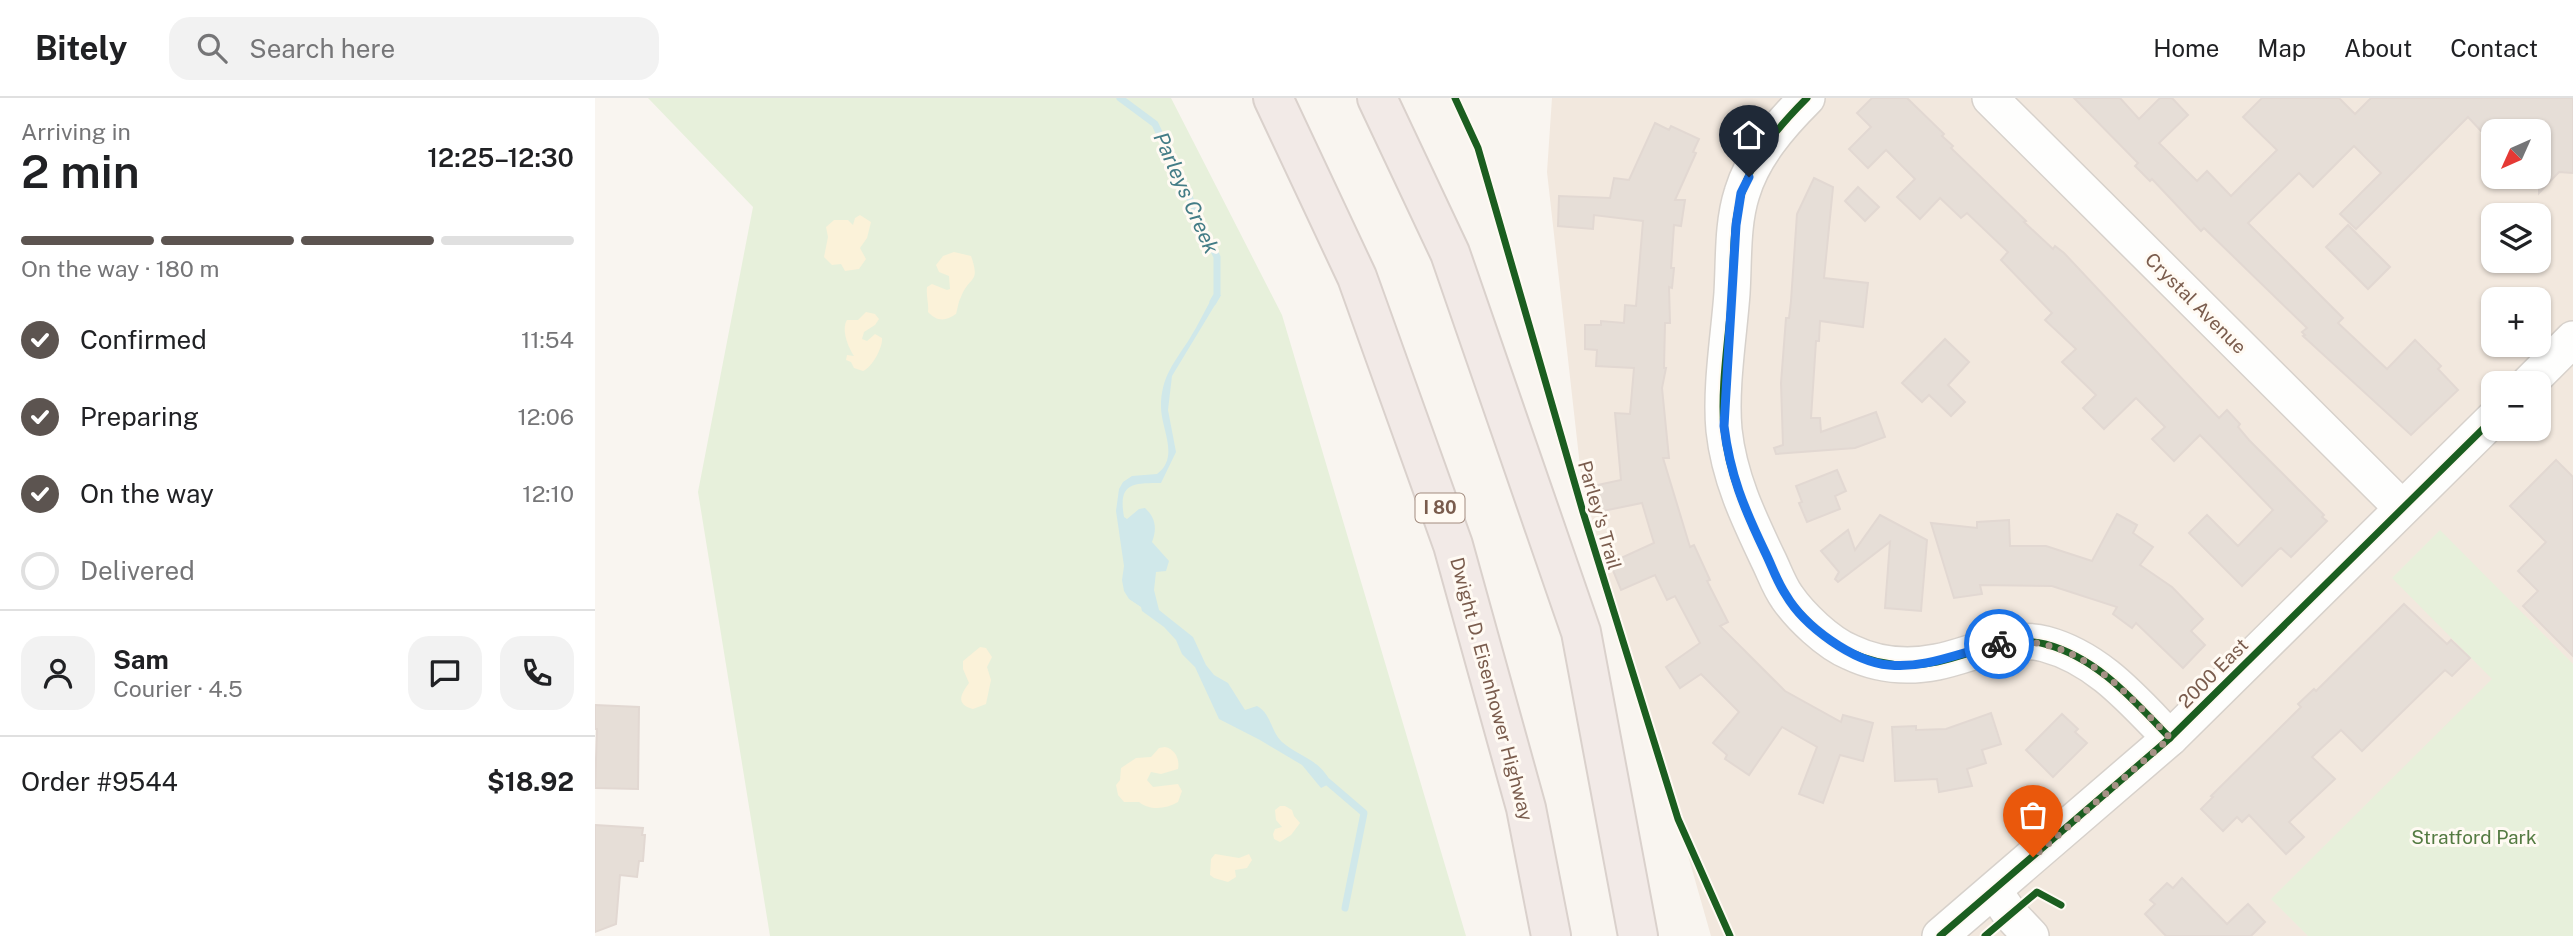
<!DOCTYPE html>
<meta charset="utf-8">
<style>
:root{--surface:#fff;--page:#f2f2f2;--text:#202124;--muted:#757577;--line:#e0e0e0;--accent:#5c5450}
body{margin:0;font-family:"Public Sans",sans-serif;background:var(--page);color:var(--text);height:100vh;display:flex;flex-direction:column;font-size:26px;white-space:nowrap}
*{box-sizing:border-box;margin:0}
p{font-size:23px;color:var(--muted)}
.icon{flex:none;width:38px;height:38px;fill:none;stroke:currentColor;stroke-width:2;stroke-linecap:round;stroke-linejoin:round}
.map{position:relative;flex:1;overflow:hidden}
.details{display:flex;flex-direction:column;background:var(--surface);width:595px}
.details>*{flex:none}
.needle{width:46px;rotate:225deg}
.tools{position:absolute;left:1886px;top:21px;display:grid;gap:14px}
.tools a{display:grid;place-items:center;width:70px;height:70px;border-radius:14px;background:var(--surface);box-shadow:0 2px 5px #0004;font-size:35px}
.pin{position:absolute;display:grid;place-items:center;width:60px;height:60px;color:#fff;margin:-72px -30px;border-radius:50% 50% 50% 0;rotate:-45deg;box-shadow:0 0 7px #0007}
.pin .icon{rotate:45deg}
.courier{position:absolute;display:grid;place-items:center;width:70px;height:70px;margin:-35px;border:5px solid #1a73e8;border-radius:50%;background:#fff;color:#222;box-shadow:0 2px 9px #0007}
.overview em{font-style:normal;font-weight:600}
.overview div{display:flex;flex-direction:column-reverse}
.overview{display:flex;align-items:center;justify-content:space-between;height:119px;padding:0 21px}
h1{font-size:46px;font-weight:600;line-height:52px}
.bar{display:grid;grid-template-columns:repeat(4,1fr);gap:10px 7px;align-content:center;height:84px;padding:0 21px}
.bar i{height:9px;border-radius:5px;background:var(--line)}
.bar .on{background:var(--accent)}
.bar p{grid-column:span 4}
.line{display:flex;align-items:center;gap:18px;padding:0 21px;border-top:2px solid var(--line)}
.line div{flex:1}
.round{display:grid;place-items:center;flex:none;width:74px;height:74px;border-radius:21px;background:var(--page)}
ol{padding:0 21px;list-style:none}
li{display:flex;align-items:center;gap:21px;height:77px}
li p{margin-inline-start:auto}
li .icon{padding:7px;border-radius:50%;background:var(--accent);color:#fff;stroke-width:4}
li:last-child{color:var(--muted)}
li i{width:38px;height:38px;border:4px solid var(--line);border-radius:50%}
header{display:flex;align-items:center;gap:42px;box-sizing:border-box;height:98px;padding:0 35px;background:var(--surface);border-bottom:2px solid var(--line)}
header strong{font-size:33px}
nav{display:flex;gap:38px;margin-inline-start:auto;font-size:24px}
.search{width:490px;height:63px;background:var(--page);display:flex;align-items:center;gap:18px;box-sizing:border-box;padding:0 24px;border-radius:21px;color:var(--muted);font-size:26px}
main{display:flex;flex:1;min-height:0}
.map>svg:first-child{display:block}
.residential{fill:#f2e8de;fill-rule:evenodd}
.green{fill:#e7f0db}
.sand{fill:#fbf2d9}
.water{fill:#d0e8ea}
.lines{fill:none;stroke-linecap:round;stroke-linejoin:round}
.stream{stroke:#d0e8ea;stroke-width:7}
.building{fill:#e6ded7;stroke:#e2d8d2;stroke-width:2}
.minor-casing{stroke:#d7d1cb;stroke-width:38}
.highway-casing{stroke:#dad1cc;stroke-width:42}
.minor{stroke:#fefefd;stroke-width:35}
.highway{stroke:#f2eae7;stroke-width:38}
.cycleway-casing{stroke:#fffaf3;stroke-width:11}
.cycleway{stroke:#1b5e20;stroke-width:7}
.done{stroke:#a69286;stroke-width:7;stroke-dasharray:0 12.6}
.route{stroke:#1a73e8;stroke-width:9}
.labels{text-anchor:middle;stroke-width:6;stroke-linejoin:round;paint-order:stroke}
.shield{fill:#fffaf3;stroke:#a28b7f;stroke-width:2}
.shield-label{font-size:18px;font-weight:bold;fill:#7a5c4d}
.street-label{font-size:19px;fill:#7a5c4d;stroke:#fffaf3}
.park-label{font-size:19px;fill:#537a41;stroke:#fffaf3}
.water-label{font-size:21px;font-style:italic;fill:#437c86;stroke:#fffaf3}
</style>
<header>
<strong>Bitely</strong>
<div class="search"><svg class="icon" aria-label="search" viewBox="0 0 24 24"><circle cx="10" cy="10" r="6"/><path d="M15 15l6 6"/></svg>Search here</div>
<nav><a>Home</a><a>Map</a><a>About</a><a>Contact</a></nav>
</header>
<main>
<section class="details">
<div class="overview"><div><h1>2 min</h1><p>Arriving in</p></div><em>12:25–12:30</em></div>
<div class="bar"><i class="on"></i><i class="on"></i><i class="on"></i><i></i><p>On the way · 180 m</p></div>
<ol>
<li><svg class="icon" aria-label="check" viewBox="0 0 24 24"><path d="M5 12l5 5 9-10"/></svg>Confirmed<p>11:54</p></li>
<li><svg class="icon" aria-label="check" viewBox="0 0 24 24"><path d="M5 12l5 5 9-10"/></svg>Preparing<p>12:06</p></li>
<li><svg class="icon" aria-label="check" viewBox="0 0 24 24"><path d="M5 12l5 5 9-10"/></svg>On the way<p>12:10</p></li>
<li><i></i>Delivered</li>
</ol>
<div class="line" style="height:126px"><a class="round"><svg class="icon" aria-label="person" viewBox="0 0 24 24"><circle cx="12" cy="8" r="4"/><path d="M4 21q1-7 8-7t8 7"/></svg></a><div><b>Sam</b><p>Courier · 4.5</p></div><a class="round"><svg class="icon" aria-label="chat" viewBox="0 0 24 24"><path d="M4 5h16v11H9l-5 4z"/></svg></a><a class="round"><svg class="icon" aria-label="phone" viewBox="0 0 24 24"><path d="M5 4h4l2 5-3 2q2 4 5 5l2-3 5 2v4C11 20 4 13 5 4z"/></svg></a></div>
<div class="line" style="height:91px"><div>Order #9544</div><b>$18.92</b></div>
</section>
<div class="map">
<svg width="1978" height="838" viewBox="0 0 1978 838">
<rect width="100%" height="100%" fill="#f9f5f0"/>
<!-- residential -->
<path class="residential" d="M957 0H1978V838H1116L987 386 952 74ZM1899 33H1944V79H1899ZM1899 117H1944V163H1899ZM1899 201H1944V247H1899ZM1899 285H1944V331H1899Z"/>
<!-- green -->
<g class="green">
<polygon points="53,0 576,0 687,217 871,838 175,838 103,394 158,109"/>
<polygon points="1845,432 1978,566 1978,838 1713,838 1676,801 1897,581 1797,480"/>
</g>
<!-- sand -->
<g class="sand">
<polygon points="265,117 276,124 272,140 265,150 271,161 264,171 250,173 246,166 237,167 229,159 233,139 231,129 239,122 253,122 258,127 260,120"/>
<path d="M359 154 376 158C386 186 374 178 366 199 363 204 363 210 361 216 351 223 342 224 333 214 334 205 331 199 332 189L337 186 352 192 355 191 354 178 344 174 341 167 348 158Z"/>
<path d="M271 214 280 216 284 221 280 227 269 234 267 241 272 243 280 236 287 240C288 249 277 270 268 273L259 270 256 264 251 262 252 257 259 258C253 249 246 231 252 222H263Z"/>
<path d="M385 549 391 550 397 559 392 569 396 582 391 606 378 611C360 606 366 596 374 585L368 571V563Z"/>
<path d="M570 649C580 651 585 661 583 671L566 676 556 674 552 682 558 689 583 686 587 693 583 704C571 711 555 713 544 704H529L523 697 521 687 525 682 526 670 541 660 556 659 564 650Z"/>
<polygon points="685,708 690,708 697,712 699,718 705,725 696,737 685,744 679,741 678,736 680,731 687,729 681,722 680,712"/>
<polygon points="620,756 644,760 654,756 657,762 652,770 640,772 641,779 633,784 619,780 615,777 616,761"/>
</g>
<!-- water -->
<path class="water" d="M619 197H626L577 278 573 312 581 354 566 385C537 385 523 385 529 419L532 421 544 411 550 410C561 420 562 431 557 444L574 463 571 473 561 474 559 492 564 512 598 539 611 567 619 577 633 585 650 612 662 608C676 615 676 634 687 644 703 658 723 661 734 681L732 687 726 690 707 667 665 642 624 621 600 569 587 556 581 542 569 529 547 513 546 509 534 501 529 493 527 482 529 468 521 413 524 391 528 384 537 378 562 376C585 359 566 331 566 309 566 278 580 264 595 240 604 226 610 211 619 197Z"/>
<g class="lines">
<!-- stream -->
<g class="stream">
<polyline points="525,0 560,26 622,159 622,197 618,204"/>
<polyline points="727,679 769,715 750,810"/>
</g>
</g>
<!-- building -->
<g class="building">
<polygon points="1277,0 1312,0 1349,36 1347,38 1358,48 1356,50 1431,123 1429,124 1458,151 1460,148 1469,155 1624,320 1632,312 1645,326 1643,329 1654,342 1729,417 1727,419 1732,423 1696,459 1686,450 1684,451 1647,488 1594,435 1612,417 1643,448 1678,412 1605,337 1579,363 1557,341 1570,329 1541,300 1509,331 1488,310 1501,297 1467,264 1481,251 1450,222 1457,215 1406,162 1413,154 1372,115 1366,120 1345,100 1325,121 1302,99 1320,81 1291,52 1273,70 1254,51 1276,29 1262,15"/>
<polygon points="1479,0 1525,0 1544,21 1565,0 1577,0 1593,17 1564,45 1602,83 1612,73 1636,98 1682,52 1648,19 1667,0 1744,0 1760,16 1776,0 1978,0 1978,75 1964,74 1944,95 1944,33 1886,33 1873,19 1761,131 1745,116 1786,75 1759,48 1718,89 1704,75 1653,125 1748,220 1743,225 1792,271 1820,242 1846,268 1843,271 1863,292 1816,337 1708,238 1710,237 1707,234 1712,230 1609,130 1606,133 1557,81 1555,83 1540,68 1543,65"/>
<polygon points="1060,25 1074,32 1076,28 1104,41 1098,54 1101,55 1080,102 1090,102 1086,128 1079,127 1076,170 1079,170 1077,190 1074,189 1075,225 1070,225 1069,270 1071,270 1067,290 1074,360 1068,360 1095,449 1099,447 1115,482 1112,483 1133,524 1125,528 1190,593 1246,624 1248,617 1278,625 1268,663 1245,657 1228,705 1204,696 1222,649 1187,629 1154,677 1130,661 1132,657 1118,645 1144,614 1106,576 1085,590 1071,569 1105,545 1080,498 1072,502 1060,477 1026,492 1015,465 1059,445 1047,405 998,415 993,389 1026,382 1020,315 1035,316 1039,270 1001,268 1002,252 990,251 990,227 1006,227 1006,223 1029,225 1030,207 1041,208 1048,123 999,117 998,131 963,128 964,98 1015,100 1019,80 1034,82"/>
<polygon points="1219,80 1238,89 1229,180 1273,185 1268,229 1225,223 1224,243 1221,243 1216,320 1225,320 1226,334 1281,314 1290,339 1260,350 1181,356 1179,350 1188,347 1186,285 1191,220 1194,220 1196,203 1202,116"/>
<polygon points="1263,89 1284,109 1270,123 1250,103"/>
<polygon points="1753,127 1795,169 1773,191 1731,149"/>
<polygon points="1350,241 1374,264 1353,287 1370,304 1356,318 1334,297 1327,304 1307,285"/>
<polygon points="1961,362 1978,379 1978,558 1928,508 1943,493 1923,473 1951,444 1915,408"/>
<polygon points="1242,372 1251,393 1240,398 1245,411 1212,424 1204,405 1207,404 1201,388"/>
<polygon points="1522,416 1542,427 1538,435 1558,449 1545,467 1577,489 1608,521 1596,533 1610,547 1588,570 1541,525 1537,530 1518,516 1522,509 1457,488 1385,487 1387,496 1359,500 1336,425 1382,430 1382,424 1414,422 1415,448 1451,448 1497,463"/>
<polygon points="1285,417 1332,442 1326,513 1290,510 1295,444 1243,484 1240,481 1244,474 1226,453 1253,432 1260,452"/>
<polygon points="1809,506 1852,546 1856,542 1875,560 1857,578 1850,572 1767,653 1746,632 1717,659 1740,681 1694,724 1709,739 1691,756 1654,717 1647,724 1642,719 1628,733 1606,711 1618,699 1616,698 1706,609 1703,606 1719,591 1721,593"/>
<polygon points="0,607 44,609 43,691 0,690 2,631 0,631"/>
<polygon points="1396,615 1406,646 1387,652 1391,665 1372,671 1377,688 1344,694 1342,681 1300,683 1297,629 1321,628 1321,632 1351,631"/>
<polygon points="1467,616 1483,631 1480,634 1492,645 1458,679 1431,652"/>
<polygon points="0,727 48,730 47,737 50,737 48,763 44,763 42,779 25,777 21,826 0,834"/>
<polygon points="1587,780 1632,826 1653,806 1670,824 1656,838 1571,838 1550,816 1560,806 1555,802 1572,785 1578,790"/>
</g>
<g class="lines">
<!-- minor casing -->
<g class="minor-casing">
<g id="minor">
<path d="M1212 0C1185 27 1158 58 1147 95 1137 126 1139 162 1137 195 1134 237 1125 290 1129 332 1134 379 1153 419 1173 461 1179 473 1184 488 1192 499 1205 518 1233 545 1255 554 1282 567 1312 570 1342 564 1378 557 1413 536 1450 546 1503 560 1538 602 1575 640"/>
<polyline points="1395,0 1807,410"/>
<polyline points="1934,285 1978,241"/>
<polyline points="1399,793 1415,816 1436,838"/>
<polyline points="1345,838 1575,640 1899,320"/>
</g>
</g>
<!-- highway casing -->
<g class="highway-casing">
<g id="highway">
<polyline points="678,0 762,179 858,447 931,710 956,838"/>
<polyline points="782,0 855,155 986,534 1043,838"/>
</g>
</g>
<!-- minor -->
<use href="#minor" class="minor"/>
<!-- highway -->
<use href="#highway" class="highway"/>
<!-- cycleway casing -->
<g class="cycleway-casing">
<g id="cycleway">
<polyline points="860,0 883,50 988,414 1083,721 1135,838"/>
<path d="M1212 0C1185 27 1158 58 1147 95 1137 126 1139 162 1137 195 1134 237 1125 290 1129 332 1134 379 1153 419 1173 461 1179 473 1184 488 1192 499 1205 518 1233 545 1255 554 1282 567 1312 570 1342 564 1378 557 1413 536 1450 546 1503 560 1538 602 1575 640"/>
<polyline points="1345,838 1575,640 1899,320"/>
<polyline points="1390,838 1442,794 1466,807"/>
</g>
</g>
<!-- cycleway -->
<use href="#cycleway" class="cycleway"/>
</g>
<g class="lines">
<!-- done -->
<path class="done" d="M1404 546C1478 532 1529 592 1575 640L1438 759"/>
<!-- route -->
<path class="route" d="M1154 79 1146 95 1141 127 1129 328C1135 377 1149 410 1170 454 1177 468 1182 484 1191 497 1209 528 1258 564 1294 567 1333 571 1367 553 1404 546"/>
</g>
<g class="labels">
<!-- shield labels -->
<rect class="shield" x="820.5" y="395.5" width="49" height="29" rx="5"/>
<g class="shield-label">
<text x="845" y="416">I 80</text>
</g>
<!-- street labels -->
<g class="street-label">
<text transform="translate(1601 205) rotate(45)" y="7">Crystal Avenue</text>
<text transform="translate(1005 417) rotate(74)" y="7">Parley's Trail</text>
<text transform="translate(1618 575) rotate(-45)" y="7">2000 East</text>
<text transform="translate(897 591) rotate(75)" y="7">Dwight D. Eisenhower Highway</text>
</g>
<!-- park labels -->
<g class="park-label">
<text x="1879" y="746">Stratford Park</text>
</g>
<!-- water labels -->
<g class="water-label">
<text transform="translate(591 95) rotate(66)" y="7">Parleys Creek</text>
</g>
</g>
</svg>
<div class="tools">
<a><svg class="needle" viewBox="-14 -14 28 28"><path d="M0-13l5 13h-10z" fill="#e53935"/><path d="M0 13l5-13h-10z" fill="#757577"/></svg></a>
<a><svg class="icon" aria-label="layers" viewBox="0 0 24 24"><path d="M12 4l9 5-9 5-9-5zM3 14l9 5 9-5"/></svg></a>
<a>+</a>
<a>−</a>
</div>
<div class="pin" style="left:1438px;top:759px;background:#ea580c"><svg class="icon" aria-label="bag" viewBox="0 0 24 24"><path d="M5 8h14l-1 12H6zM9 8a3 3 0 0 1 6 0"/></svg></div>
<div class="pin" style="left:1154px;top:79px;background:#1f2937"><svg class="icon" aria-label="home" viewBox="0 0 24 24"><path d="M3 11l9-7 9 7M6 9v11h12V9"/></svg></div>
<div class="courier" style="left:1404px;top:546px"><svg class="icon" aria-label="bike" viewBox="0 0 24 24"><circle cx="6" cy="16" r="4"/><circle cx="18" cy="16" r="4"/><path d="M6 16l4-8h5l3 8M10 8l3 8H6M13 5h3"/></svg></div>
</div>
</main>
